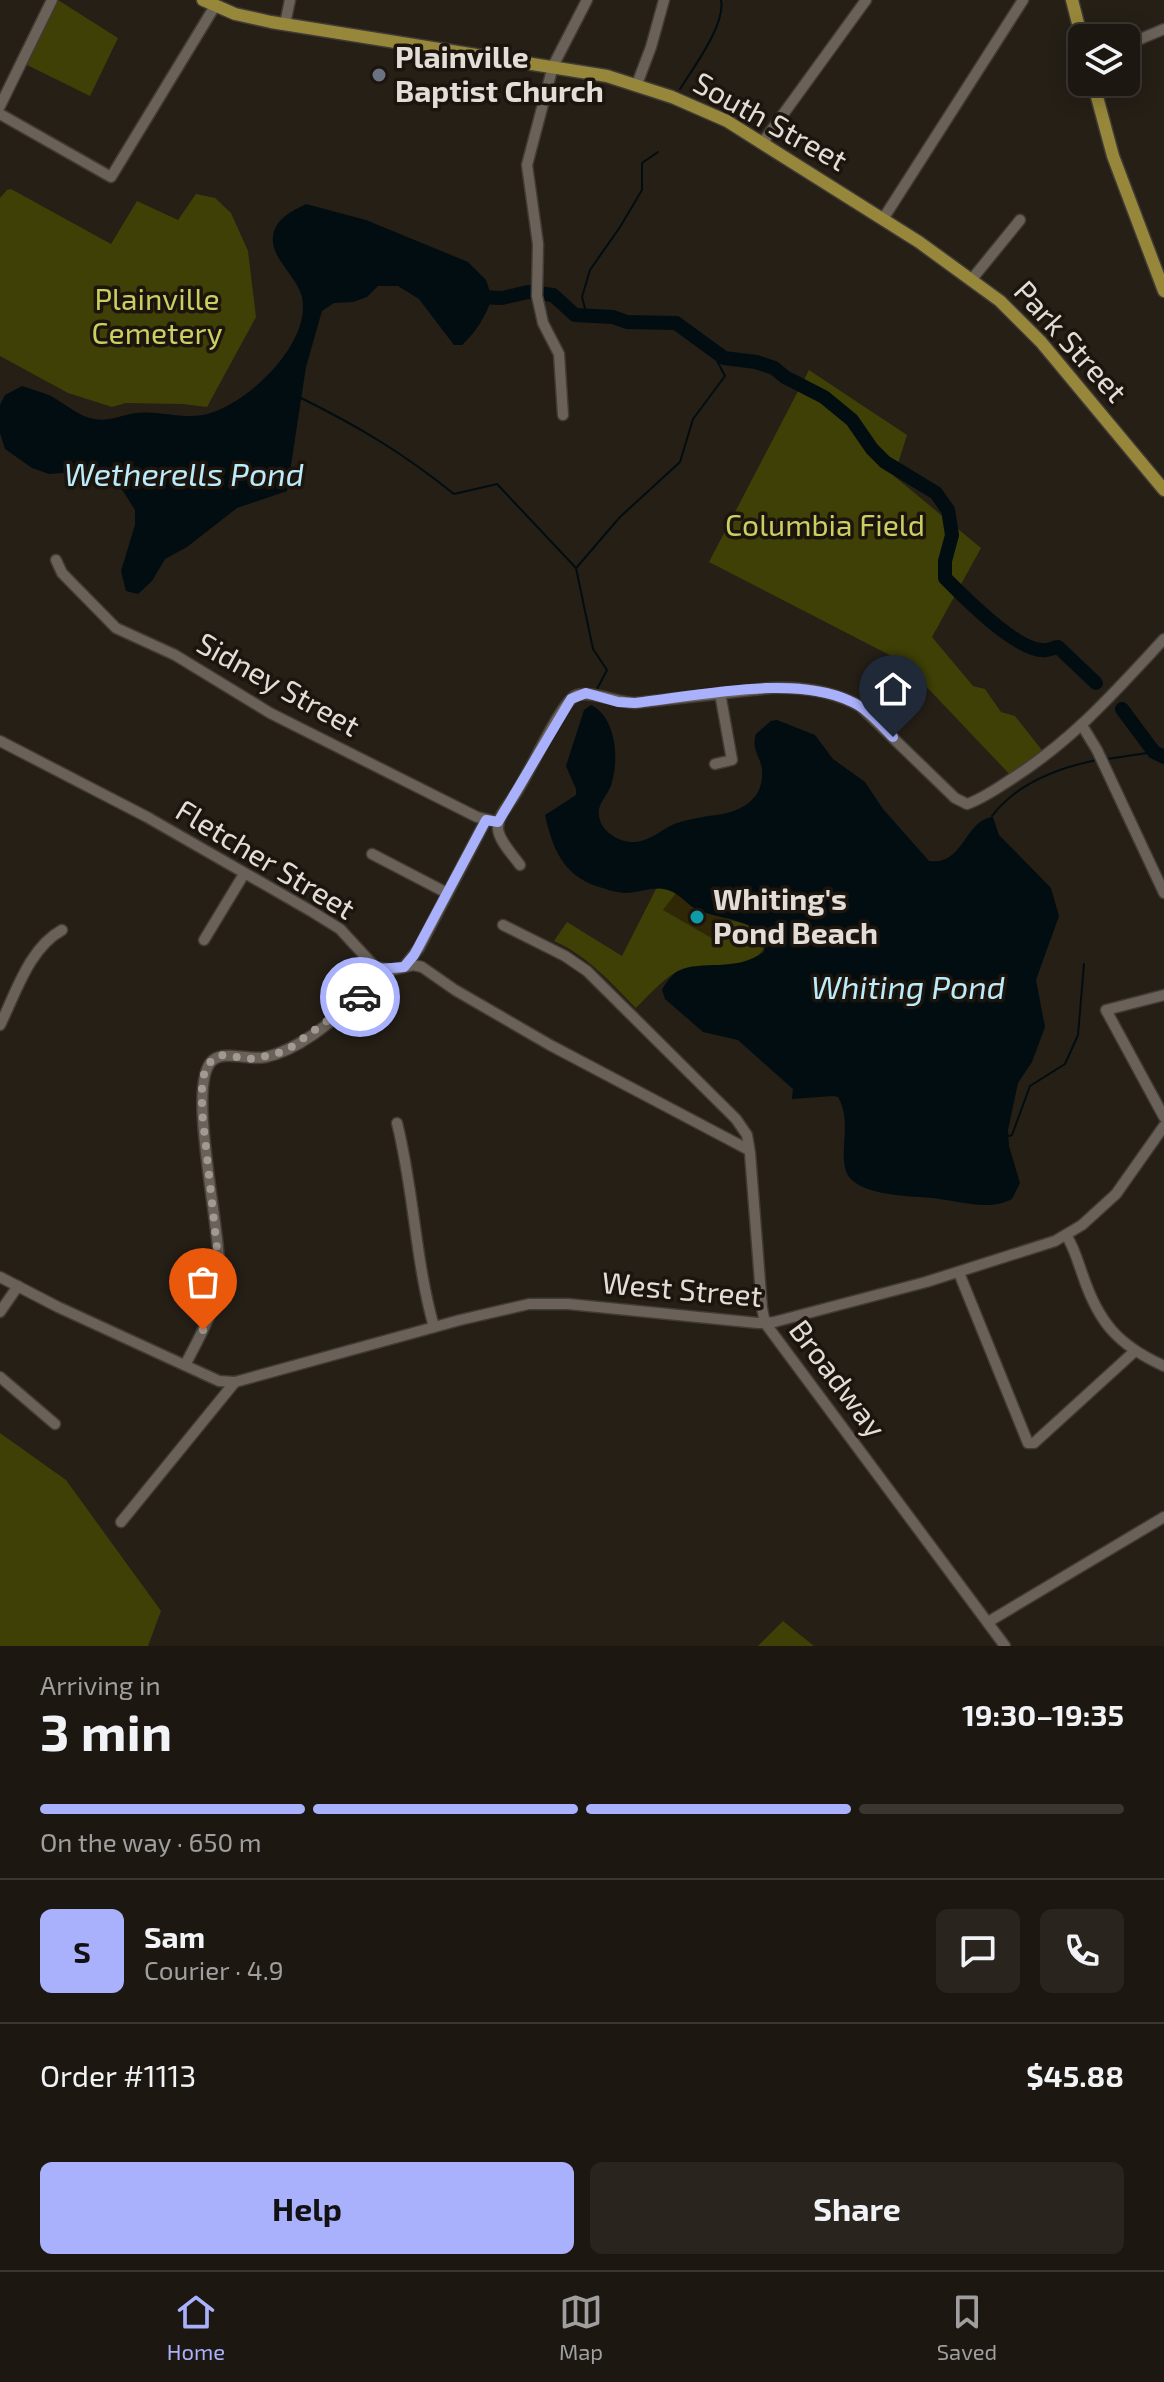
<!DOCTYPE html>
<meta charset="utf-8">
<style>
:root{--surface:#1c1710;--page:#29241e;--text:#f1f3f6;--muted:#a09f9f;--line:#3a3630;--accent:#a9b0fc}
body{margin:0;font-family:"Exo 2",sans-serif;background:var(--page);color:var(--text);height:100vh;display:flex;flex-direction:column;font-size:30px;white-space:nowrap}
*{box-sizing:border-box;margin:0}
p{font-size:26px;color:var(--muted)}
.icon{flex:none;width:44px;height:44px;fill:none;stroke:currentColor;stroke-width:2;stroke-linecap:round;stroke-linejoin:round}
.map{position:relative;height:1646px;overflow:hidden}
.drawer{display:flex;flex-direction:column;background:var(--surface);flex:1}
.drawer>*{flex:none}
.fabs{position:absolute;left:1068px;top:24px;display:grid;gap:16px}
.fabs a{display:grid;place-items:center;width:72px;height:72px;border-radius:12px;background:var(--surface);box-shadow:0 4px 20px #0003,0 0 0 2px var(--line);font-size:40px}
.pin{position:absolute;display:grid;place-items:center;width:68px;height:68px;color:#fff;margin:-82px -34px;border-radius:50% 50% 50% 0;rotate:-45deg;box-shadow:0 0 8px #0007}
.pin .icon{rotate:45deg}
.courier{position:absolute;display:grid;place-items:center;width:80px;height:80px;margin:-40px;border:6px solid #a9b0fc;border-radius:50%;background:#fff;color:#222;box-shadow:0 2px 10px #0007}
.head em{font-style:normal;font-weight:700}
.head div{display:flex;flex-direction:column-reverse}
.head{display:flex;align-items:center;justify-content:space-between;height:136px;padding:0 40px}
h1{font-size:52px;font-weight:700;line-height:60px}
.bar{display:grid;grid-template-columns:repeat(4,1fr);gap:12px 8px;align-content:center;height:96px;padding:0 40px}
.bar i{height:10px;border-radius:6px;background:var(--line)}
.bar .current{background:var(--accent)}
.bar p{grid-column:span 4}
.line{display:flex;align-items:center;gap:20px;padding:0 40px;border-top:2px solid var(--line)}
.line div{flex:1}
.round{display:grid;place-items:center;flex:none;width:84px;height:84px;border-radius:12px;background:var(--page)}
.button{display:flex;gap:16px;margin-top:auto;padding:16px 40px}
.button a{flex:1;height:92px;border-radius:12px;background:var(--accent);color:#111;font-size:32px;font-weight:700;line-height:92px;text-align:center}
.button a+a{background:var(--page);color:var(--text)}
.menu{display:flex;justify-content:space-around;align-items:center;height:112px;border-top:2px solid var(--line);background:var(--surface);font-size:22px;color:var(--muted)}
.menu a{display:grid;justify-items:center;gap:4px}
.menu .current{color:var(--accent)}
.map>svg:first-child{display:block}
.green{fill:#3e4006}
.sand{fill:#2f2705}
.water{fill:#020d11}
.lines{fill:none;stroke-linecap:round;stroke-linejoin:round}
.stream{stroke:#020d11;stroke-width:2}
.river{stroke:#020d11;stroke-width:14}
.minor-casing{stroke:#413b36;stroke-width:13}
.major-casing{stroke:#413b36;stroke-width:15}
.minor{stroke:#6a6258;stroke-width:10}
.major{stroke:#97873b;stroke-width:12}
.done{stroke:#a09a93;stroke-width:8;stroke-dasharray:0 14.4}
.route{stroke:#a9b0fc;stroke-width:10}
.worship-dot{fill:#6b7280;stroke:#1c150d;stroke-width:3}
.culture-dot{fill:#0f9aa8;stroke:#1c150d;stroke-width:3}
.labels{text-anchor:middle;stroke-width:7;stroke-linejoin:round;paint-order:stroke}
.poi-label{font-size:30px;font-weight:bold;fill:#e2ddd7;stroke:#1c150d;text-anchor:start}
.street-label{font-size:30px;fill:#e2ddd7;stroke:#1c150d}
.park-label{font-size:30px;fill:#cbcf61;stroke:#1c150d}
.water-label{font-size:32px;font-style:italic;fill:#bcecfb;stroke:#1c150d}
</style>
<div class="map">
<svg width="1164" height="1646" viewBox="0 0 1164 1646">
<rect width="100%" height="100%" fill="#251f16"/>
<!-- green -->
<g class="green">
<polygon points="58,0 118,38 90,96 27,65"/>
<polygon points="11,189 111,244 137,201 178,220 196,194 215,198 231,213 248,251 256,317 207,407 183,404 126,403 112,407 68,393 0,356 0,198 7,190"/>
<polygon points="809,370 907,435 894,476 981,548 932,637 973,686 985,689 1001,712 1015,716 1045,754 1025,777 1015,780 903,662 709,562"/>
<path d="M661 888C679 892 692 904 707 912 726 922 752 920 766 939 764 974 702 962 679 971 667 975 646 998 636 1008 610 982 588 956 554 941L567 922 622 956 656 889Z"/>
<polygon points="0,1433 66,1480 161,1611 148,1646 0,1646"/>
<polygon points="783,1621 814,1646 758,1646"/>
</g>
<!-- sand -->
<polygon class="sand" points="676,893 706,914 732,919 715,940 663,910"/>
<!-- water -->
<g class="water">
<path d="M306 204 366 220 468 262 486 280 492 298C485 317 477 331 462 345H454L419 299 398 286H378L367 297 353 302 334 303 322 311 306 367 287 491 237 508 187 547 165 559 152 581 138 594 126 591 121 571 135 525V510L123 491 106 476 85 471 49 474 32 468 5 449 0 433V405L5 395 22 386C31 389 42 392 51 396 64 403 78 416 94 419 108 422 122 415 136 413 158 410 180 419 203 415 245 407 312 344 302 297 297 277 276 263 273 243 271 221 290 212 306 204Z"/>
<path d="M591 705C616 717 619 758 612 782 610 792 601 800 599 809 596 829 618 843 635 842 650 841 661 830 674 824 688 819 702 817 716 815 741 812 765 799 762 769 760 756 751 749 756 734L771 721 777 720 815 735 833 759 865 782 883 809 929 861C964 866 965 819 993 817L999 835 1051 888 1059 916 1036 980 1045 1027 1032 1062 1018 1083 1008 1130 1009 1146 1020 1183 1012 1199C988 1212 956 1200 932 1198 911 1196 854 1196 846 1171 839 1150 852 1121 838 1097L833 1096 792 1099 793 1089 738 1040 703 1032 665 999 662 990C665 984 672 974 678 971 703 959 734 973 764 952L766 939C752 920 725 919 705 913 688 909 681 891 663 889 650 887 638 893 626 893 616 893 606 889 596 886 563 875 552 847 545 815L576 795V789L566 766 584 710Z"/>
</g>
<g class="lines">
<!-- stream -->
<g class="stream">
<path d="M680 89C693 68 726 24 721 0"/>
<polyline points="587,316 582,297 590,270 620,227 642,190 642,163 658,152"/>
<path d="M299 397C358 426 403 453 454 494L497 484 576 568 593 649 607 670 597 689"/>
<polyline points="577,567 620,517 680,462 693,419 725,376 712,351"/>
<polyline points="1107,759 1154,752"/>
<path d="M992 816C1017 783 1057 768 1097 760"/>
<polyline points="1009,1136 1012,1135 1030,1086 1065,1064 1078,1035 1084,964"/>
</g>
<!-- river -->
<g class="river">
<path d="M476 297 502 298 528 292 553 295 575 315 613 317 627 322 676 323 724 358 756 362 774 368 785 377 824 397 852 420 872 449 885 462 936 493 948 510 952 535 945 561V578C964 597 1019 654 1046 650 1050 650 1054 647 1058 647L1096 683"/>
<polyline points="1122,709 1154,752 1164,757"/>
</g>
<!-- minor casing -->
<g class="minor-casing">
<g id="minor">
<polyline points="285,24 290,0"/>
<polyline points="1126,45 1164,29"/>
<polyline points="637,84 651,47 664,0"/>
<polyline points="0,106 52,0"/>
<polyline points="0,114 111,177 215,6"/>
<polyline points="763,142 866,0"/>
<polyline points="883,219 1023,0"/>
<polyline points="972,279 1020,220"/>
<polyline points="563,415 559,354 543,323 537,296 538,244 527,165 553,66 587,0"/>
<polyline points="56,560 62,573 116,628 175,655 270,713 477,817 498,822"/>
<polyline points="1083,727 1097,750 1164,893"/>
<polyline points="0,741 147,817 311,911 340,929 375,967 391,970 413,965 422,967 455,990 550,1045 749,1150"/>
<polyline points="715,764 732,760 720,693"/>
<polyline points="372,854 447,893"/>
<path d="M520 865C513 855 499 841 498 829 497 817 508 806 514 796 528 777 559 705 575 696 587 689 619 703 635 703L771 688C802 687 834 691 861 707L955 798 967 804C982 799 996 789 1010 780 1073 740 1114 693 1164 639"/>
<polyline points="503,925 565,956 587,971 736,1119 747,1135 750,1153 762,1308 765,1323 1005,1646"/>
<polyline points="204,940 244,874"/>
<polyline points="404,967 419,948 486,820"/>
<polyline points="1164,995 1106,1010 1164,1117"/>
<path d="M0 1025C16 993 29 948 62 930"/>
<path d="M397 1123C414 1190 415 1260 434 1327"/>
<path d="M1066 1235C1074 1247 1078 1262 1083 1276 1099 1323 1118 1345 1164 1366"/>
<polyline points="959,1273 1028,1443 1034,1443 1135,1351"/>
<polyline points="0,1277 58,1307 219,1381 235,1382 460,1320 529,1304 568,1304 758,1323 774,1322 926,1282 1055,1241 1082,1225 1116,1194 1164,1126"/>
<polyline points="0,1312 18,1286"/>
<path d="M185 1365C199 1338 215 1311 219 1281 224 1237 184 1083 213 1060 225 1050 251 1061 266 1057 306 1048 341 1012 372 987L378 979 379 969"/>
<polyline points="0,1377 55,1424"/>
<polyline points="121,1522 235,1382"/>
<polyline points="988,1622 1164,1517"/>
</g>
</g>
<!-- major casing -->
<g class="major-casing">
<g id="major">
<polyline points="203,0 235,14 271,22 607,76 672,97 727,121 919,242 1000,301 1041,342 1164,490"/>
<polyline points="1072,0 1082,39"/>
<polyline points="1093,82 1113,156 1164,291"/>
</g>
</g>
<!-- minor -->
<use href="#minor" class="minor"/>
<!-- major -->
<use href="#major" class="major"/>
</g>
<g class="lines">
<!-- done -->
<polyline class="done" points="203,1330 217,1291 219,1267 202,1111 202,1082 206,1067 214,1058 221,1055 254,1059 286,1051 360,997"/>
<!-- route -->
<path class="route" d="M360 997 376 983 379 969 404 967 414 955 486 820 498 822 571 699 586 693 618 702 635 703C696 696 794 674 850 701 867 708 880 724 893 737"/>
</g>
<!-- markers -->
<circle class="worship-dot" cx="379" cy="75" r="8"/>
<circle class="culture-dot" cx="697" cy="917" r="8"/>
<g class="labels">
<!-- poi labels -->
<g class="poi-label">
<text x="395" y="68">Plainville<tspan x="395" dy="34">Baptist Church</tspan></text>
<text x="713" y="910">Whiting's<tspan x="713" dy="34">Pond Beach</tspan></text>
</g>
<!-- street labels -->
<g class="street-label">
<text transform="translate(770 122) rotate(29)" y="10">South Street</text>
<text transform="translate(1070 342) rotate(48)" y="10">Park Street</text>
<text transform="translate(278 685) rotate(29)" y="10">Sidney Street</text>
<text transform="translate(265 860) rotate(31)" y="10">Fletcher Street</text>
<text transform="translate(682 1290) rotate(5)" y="10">West Street</text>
<text transform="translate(837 1379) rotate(53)" y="10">Broadway</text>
</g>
<!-- park labels -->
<g class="park-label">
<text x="157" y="310">Plainville<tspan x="157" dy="34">Cemetery</tspan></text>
<text x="825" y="536">Columbia Field</text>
</g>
<!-- water labels -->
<g class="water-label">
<text x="184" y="486">Wetherells Pond</text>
<text x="908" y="999">Whiting Pond</text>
</g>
</g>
</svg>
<div class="fabs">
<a><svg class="icon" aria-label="layers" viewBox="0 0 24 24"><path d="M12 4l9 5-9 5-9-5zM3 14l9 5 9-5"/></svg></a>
</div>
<div class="pin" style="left:203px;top:1330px;background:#ea580c"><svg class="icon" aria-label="bag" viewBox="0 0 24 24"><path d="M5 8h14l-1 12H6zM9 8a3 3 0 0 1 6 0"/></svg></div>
<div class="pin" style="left:893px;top:737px;background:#1f2937"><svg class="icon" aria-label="home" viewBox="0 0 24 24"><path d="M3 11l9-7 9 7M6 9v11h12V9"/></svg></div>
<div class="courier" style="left:360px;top:997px"><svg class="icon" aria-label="car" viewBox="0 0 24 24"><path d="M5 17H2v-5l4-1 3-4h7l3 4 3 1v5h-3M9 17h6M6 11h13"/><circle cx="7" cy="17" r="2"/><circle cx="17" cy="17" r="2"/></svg></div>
</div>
<section class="drawer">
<div class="head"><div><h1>3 min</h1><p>Arriving in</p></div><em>19:30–19:35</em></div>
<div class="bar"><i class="current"></i><i class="current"></i><i class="current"></i><i></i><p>On the way · 650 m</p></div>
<div class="line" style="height:144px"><b class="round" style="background:var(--accent);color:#111">S</b><div><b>Sam</b><p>Courier · 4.9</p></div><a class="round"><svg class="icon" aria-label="chat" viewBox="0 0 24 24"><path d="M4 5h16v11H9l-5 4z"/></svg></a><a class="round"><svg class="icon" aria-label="phone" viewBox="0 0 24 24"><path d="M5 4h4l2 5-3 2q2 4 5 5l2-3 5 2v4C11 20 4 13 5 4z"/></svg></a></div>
<div class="line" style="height:104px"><div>Order #1113</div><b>$45.88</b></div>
<div class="button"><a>Help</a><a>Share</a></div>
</section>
<nav class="menu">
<a class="current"><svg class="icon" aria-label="home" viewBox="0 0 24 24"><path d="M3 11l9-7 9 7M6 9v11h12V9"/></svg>Home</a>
<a><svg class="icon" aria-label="map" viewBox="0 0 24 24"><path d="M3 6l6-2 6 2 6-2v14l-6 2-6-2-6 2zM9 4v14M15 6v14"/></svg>Map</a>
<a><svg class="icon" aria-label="saved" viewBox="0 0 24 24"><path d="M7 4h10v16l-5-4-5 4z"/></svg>Saved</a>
</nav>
